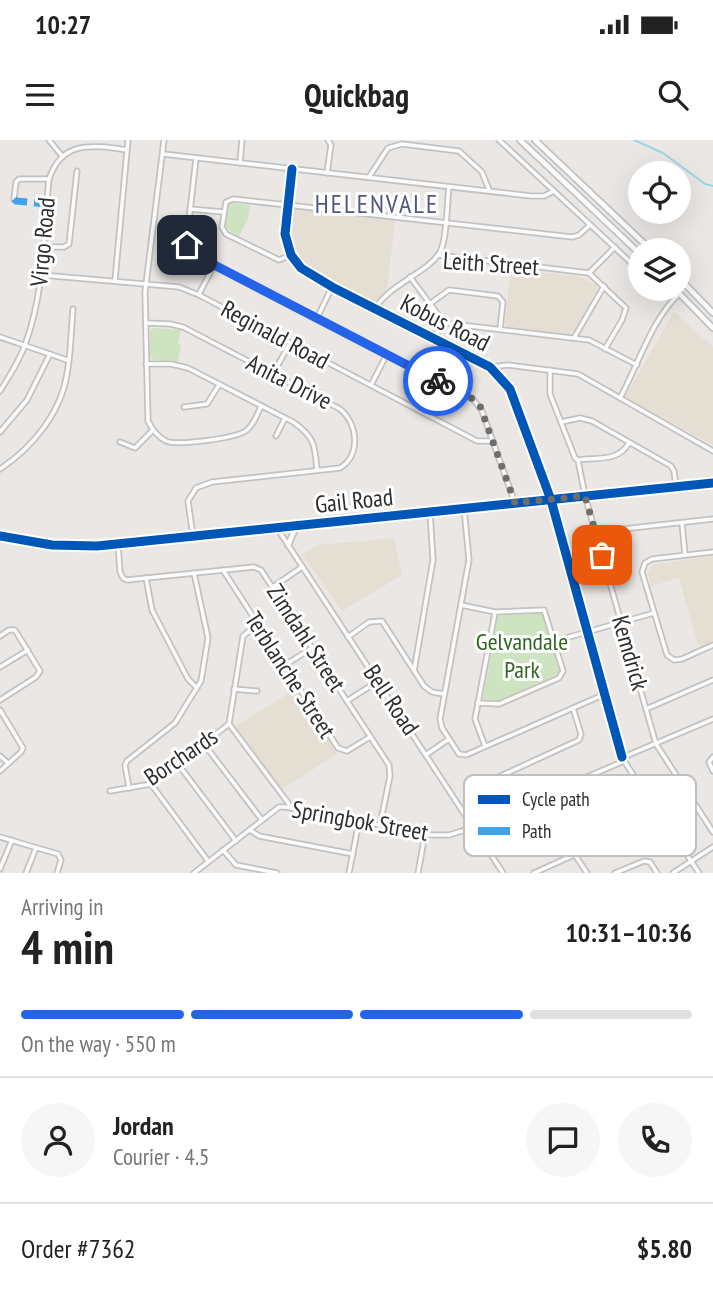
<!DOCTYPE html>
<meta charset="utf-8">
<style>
:root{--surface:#fff;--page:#f6f6f6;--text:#222;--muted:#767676;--line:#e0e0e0;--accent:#2563eb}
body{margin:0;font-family:"PT Sans Narrow",sans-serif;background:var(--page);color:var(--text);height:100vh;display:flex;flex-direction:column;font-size:26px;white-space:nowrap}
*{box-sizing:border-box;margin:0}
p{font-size:23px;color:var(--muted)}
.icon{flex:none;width:38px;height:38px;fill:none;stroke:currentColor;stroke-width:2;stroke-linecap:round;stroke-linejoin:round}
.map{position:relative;height:733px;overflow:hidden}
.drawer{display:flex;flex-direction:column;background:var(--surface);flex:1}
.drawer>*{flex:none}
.fabs{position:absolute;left:628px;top:21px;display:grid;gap:14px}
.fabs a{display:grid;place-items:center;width:63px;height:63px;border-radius:50%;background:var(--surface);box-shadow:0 7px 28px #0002;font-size:35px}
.pin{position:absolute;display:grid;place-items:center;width:60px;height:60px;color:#fff;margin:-30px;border-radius:14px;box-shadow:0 4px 10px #0006}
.courier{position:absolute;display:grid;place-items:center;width:70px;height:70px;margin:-35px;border:5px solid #2563eb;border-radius:50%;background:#fff;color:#222;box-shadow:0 2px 9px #0007}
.head em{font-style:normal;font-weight:700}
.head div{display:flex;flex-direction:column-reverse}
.head{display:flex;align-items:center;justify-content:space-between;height:119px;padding:0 21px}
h1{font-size:46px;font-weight:700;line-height:52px}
.bar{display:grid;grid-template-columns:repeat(4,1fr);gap:10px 7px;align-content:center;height:84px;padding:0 21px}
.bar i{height:9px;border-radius:5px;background:var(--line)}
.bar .selected{background:var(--accent)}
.bar p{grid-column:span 4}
.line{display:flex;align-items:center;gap:18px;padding:0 21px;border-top:2px solid var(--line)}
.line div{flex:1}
.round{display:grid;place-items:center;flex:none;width:74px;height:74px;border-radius:37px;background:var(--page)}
.status{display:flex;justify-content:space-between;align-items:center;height:49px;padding:0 35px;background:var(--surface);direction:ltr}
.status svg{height:19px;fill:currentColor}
header{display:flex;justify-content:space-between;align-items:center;height:91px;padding:0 21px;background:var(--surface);font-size:32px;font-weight:700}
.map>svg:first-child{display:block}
.education{fill:#e4ded3}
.green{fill:#cee3bf}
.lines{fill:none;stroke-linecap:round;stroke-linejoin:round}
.stream{stroke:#9dd5e6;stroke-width:2}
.street-casing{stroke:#c3c2c2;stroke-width:7}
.secondary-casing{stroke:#c3c2c2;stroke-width:8}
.street{stroke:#fcfbfb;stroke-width:3.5}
.secondary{stroke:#fcfbfb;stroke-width:4.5}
.quiet{stroke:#3ea3eb;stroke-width:7;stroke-dasharray:14 7;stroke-linecap:butt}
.cycleway-casing{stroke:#fff;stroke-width:13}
.cycleway{stroke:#0057b8;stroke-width:9}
.done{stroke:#6f6e6d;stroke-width:7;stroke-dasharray:0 12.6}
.route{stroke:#2563eb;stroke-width:9}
.labels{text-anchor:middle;stroke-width:6;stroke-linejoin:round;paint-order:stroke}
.street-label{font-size:24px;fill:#2d2d2d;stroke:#fff}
.park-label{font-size:24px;fill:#306720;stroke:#fff}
.neighbourhood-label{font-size:26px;letter-spacing:2px;fill:#50587b;stroke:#fff}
.key{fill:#fff;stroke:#c0c0c0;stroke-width:2}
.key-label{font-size:19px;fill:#2d2d2d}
</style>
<div class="status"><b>10:27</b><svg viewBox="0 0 49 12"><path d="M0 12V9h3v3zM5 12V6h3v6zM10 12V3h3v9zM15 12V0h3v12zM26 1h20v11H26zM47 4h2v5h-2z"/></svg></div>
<header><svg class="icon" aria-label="menu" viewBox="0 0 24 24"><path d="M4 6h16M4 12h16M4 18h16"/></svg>Quickbag<svg class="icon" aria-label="search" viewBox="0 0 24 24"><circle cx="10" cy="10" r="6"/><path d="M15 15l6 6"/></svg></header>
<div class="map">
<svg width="713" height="733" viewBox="0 0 713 733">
<rect width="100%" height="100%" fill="#eae7e4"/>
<!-- education -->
<g class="education">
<polygon points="294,70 395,81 387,150 375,161 367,161 311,132 300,123 290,100 290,73"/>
<polygon points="511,128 581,137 597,146 597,149 574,191 569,194 507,187 505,184"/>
<polygon points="674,172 713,207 713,305 625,257"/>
<polygon points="394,398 402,435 342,471 302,414 318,405"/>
<polygon points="713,416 713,501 702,506 698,505 679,438 651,446 648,433 653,425"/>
<polygon points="295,549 337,614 282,649 235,587"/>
</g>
<!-- green -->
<g class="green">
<polygon points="233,63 250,65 248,79 239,96 225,88 228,65"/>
<polygon points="153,188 181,190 178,204 181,205 178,222 153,220 150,216 150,191"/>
<polygon points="539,472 543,472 559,531 558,534 496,562 483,559 498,476"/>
</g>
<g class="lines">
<!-- stream -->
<polyline class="stream" points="634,0 663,13 705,44 713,46"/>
<!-- street casing -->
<g class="street-casing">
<g id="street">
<polyline points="49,0 62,16"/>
<path d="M164 0 145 152 148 281C152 289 158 297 166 301 178 306 238 298 247 290 254 284 258 273 261 266"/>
<polyline points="499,0 640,131"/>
<polyline points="163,14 531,56 544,56 554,51"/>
<polyline points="196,18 187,98 188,110 473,259 482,271 515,363"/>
<polyline points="240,23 242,0"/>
<polyline points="292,29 285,94 291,115 301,128 334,148 490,227 510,249 551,360 622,617"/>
<polyline points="327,33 331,5 328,0"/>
<polyline points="369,37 388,8 402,4 459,11 482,32 489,50"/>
<polyline points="14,59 16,42 19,39 49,39"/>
<polyline points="190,69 223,72"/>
<polyline points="44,107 64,107 69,104 77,31"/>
<polyline points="291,115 279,120 226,94 222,87 226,62 233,59 572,97 579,95 590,85"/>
<polyline points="438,115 589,133 615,107"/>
<polyline points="590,134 626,168 622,180 605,209"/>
<polyline points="42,135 179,147 199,155 477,301 493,301"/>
<polyline points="410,137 443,181 434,200"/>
<polyline points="115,140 128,0"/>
<polyline points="660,149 665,154"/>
<polyline points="199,154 214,125"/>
<polyline points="431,163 449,150 498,156 503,162 500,189"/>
<path d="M375 169C388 145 429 132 440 112 447 100 447 62 449 47"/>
<polyline points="317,178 332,147"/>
<path d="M146 183 170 184 183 187 340 269C358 284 361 315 340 328L212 342 196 348 188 361 193 396"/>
<polyline points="444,183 589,200 637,225"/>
<polyline points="0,197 67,220"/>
<polyline points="574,198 604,146"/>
<path d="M146 224H171L188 228 293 282C315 297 315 306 317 330"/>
<polyline points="490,227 508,225 578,234 713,311"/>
<path d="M550 230V254L575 318 578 320C598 317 618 322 629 303"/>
<polyline points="273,234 290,203"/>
<polyline points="371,245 387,214"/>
<polyline points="448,247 464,216"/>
<path d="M0 251C10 235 20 220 26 202 45 150 43 94 49 39 62 0 92 5 127 10"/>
<path d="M620 258C638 225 652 179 679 154"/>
<polyline points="184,267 207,264 219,245"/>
<polyline points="561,282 580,278 592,281 671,326 674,331 676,347"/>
<polyline points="0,292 27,260 50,214"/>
<polyline points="276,296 285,278"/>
<polyline points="120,302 135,308 153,290"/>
<polyline points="578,320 585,356 656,604 713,692"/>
<path d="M0 329C32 308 61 273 67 234 71 213 71 191 73 169"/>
<polyline points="464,368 469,420 440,579 442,588 459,614 466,615 605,554"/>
<polyline points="682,383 685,415"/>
<polyline points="277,388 503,733"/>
<polyline points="596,392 713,379"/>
<polyline points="118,404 120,432 123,438 127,440 254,427 261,430 389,625 390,636 380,685"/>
<polyline points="713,412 652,419 645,423 642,432 667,515 674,520 682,519 713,505"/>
<polyline points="223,430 338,608 347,611 370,597"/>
<polyline points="146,438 152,470 188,539 197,548"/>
<polyline points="273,447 302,427"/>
<polyline points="461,465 495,472 544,470 563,531 559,538 499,564 478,563"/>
<polyline points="0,496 9,490 15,490 40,531 36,537 0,560"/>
<polyline points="348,497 369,482 382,481 424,546 432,552 444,554"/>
<polyline points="555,501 654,473"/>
<polyline points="285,525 312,508"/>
<polyline points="0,527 28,510"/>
<polyline points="414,531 433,420 430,372"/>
<polyline points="234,549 257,551"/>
<polyline points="347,561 378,541"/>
<polyline points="573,568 581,594 579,600 494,639 491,643 492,650 521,694 527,699 607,664 615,669 628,690"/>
<polyline points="646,569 713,540"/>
<polyline points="0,570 23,608 21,612 0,631"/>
<polyline points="229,584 292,668"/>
<polyline points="204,604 262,680"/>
<polyline points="485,606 475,579 495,473"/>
<polyline points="427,614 449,599"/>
<polyline points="0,616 8,623"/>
<polyline points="626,616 713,579"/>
<polyline points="713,617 709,622 713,631"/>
<polyline points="178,624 236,701"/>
<polyline points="151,644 208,721"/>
<polyline points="129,648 125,625 127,621 175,583 201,541 208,498 194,433"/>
<polyline points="110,651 151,644 229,584 243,496 257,485"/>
<polyline points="250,690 259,696 353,714"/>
<polyline points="0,697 58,714 61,720 57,733"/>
<polyline points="223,710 236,725 277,733"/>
<polyline points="575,715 587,733"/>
<polyline points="0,729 12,700"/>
<polyline points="26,733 36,708"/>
<polyline points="194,733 279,667 286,667 431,695 449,695 462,691 624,621 699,733"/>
<polyline points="349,733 359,681"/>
<polyline points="418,733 425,694"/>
<polyline points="534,733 662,675"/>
<polyline points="615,733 644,721 650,722 657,733"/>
<polyline points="673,733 713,707"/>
</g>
</g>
<!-- secondary casing -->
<g class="secondary-casing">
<g id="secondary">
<polyline points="520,0 640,114"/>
<polyline points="535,0 651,110"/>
<polyline points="679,138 713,173"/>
<polyline points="675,149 713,188"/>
<polyline points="0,396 52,405 97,406 713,343"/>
<polyline points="288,405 296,387"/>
</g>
</g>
<!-- street -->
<use href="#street" class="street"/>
<!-- secondary -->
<use href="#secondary" class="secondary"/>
<!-- quiet -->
<polyline class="quiet" points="14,59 16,61 47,64"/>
<!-- cycleway casing -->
<g class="cycleway-casing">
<g id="cycleway">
<polyline points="292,29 285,94 291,115 301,128 334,148 490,227 510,249 551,360 622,617"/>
<polyline points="0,396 52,405 97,406 713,343"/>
</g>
</g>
<!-- cycleway -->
<use href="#cycleway" class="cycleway"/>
</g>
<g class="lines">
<!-- done -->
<polyline class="done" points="438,241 473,259 480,266 515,363 585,356 602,415"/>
<!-- route -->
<polyline class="route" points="187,105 188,110 193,114 438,241"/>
</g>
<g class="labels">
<!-- street labels -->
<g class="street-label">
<text transform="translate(43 102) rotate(-85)" y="8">Virgo Road</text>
<text transform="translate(491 124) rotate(4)" y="8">Leith Street</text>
<text transform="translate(445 183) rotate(27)" y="8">Kobus Road</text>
<text transform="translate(275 195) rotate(28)" y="8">Reginald Road</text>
<text transform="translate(289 242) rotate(27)" y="8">Anita Drive</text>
<text transform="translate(354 361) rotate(-6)" y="8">Gail Road</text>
<text transform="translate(306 498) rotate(57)" y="8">Zimdahl Street</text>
<text transform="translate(630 513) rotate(74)" y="8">Kemdrick</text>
<text transform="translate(290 535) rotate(57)" y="8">Terblanche Street</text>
<text transform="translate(391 560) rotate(56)" y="8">Bell Road</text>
<text transform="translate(181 617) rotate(-34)" y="8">Borchards</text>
<text transform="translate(360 681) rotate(10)" y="8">Springbok Street</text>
</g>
<!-- park labels -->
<g class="park-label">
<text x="522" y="510">Gelvandale<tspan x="522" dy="28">Park</tspan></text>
</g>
<!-- neighbourhood labels -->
<g class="neighbourhood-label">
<text x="377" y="73">HELENVALE</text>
</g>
</g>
<!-- legend -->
<rect x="464" y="635" width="232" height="81" rx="10" class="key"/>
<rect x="478" y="655" width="32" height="9" fill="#0057b8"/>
<rect x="478" y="687" width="32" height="8" fill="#3ea3eb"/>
<g class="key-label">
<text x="522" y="666">Cycle path</text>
<text x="522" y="698">Path</text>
</g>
</svg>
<div class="fabs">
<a><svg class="icon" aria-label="locate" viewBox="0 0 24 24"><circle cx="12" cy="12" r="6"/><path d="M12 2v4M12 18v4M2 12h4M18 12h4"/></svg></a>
<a><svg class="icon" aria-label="layers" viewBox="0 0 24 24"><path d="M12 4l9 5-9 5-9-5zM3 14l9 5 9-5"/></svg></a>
</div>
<div class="pin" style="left:602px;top:415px;background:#ea580c"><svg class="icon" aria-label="bag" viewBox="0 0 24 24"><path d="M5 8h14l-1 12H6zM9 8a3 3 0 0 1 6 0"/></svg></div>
<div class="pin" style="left:187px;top:105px;background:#1f2937"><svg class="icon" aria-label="home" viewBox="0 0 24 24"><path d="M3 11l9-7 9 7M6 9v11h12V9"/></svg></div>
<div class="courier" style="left:438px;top:241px"><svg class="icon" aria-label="bike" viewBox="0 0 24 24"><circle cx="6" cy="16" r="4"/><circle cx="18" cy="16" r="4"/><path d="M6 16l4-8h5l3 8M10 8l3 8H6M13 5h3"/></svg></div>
</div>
<section class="drawer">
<div class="head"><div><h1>4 min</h1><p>Arriving in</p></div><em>10:31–10:36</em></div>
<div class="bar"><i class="selected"></i><i class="selected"></i><i class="selected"></i><i></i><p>On the way · 550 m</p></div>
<div class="line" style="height:126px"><a class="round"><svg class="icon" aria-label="person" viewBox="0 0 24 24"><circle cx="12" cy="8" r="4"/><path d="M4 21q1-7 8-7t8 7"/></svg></a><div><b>Jordan</b><p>Courier · 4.5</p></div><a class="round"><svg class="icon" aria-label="chat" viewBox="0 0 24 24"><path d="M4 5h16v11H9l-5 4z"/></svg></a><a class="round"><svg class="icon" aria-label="phone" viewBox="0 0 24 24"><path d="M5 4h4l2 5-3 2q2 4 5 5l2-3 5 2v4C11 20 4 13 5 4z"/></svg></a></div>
<div class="line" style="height:91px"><div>Order #7362</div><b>$5.80</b></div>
</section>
